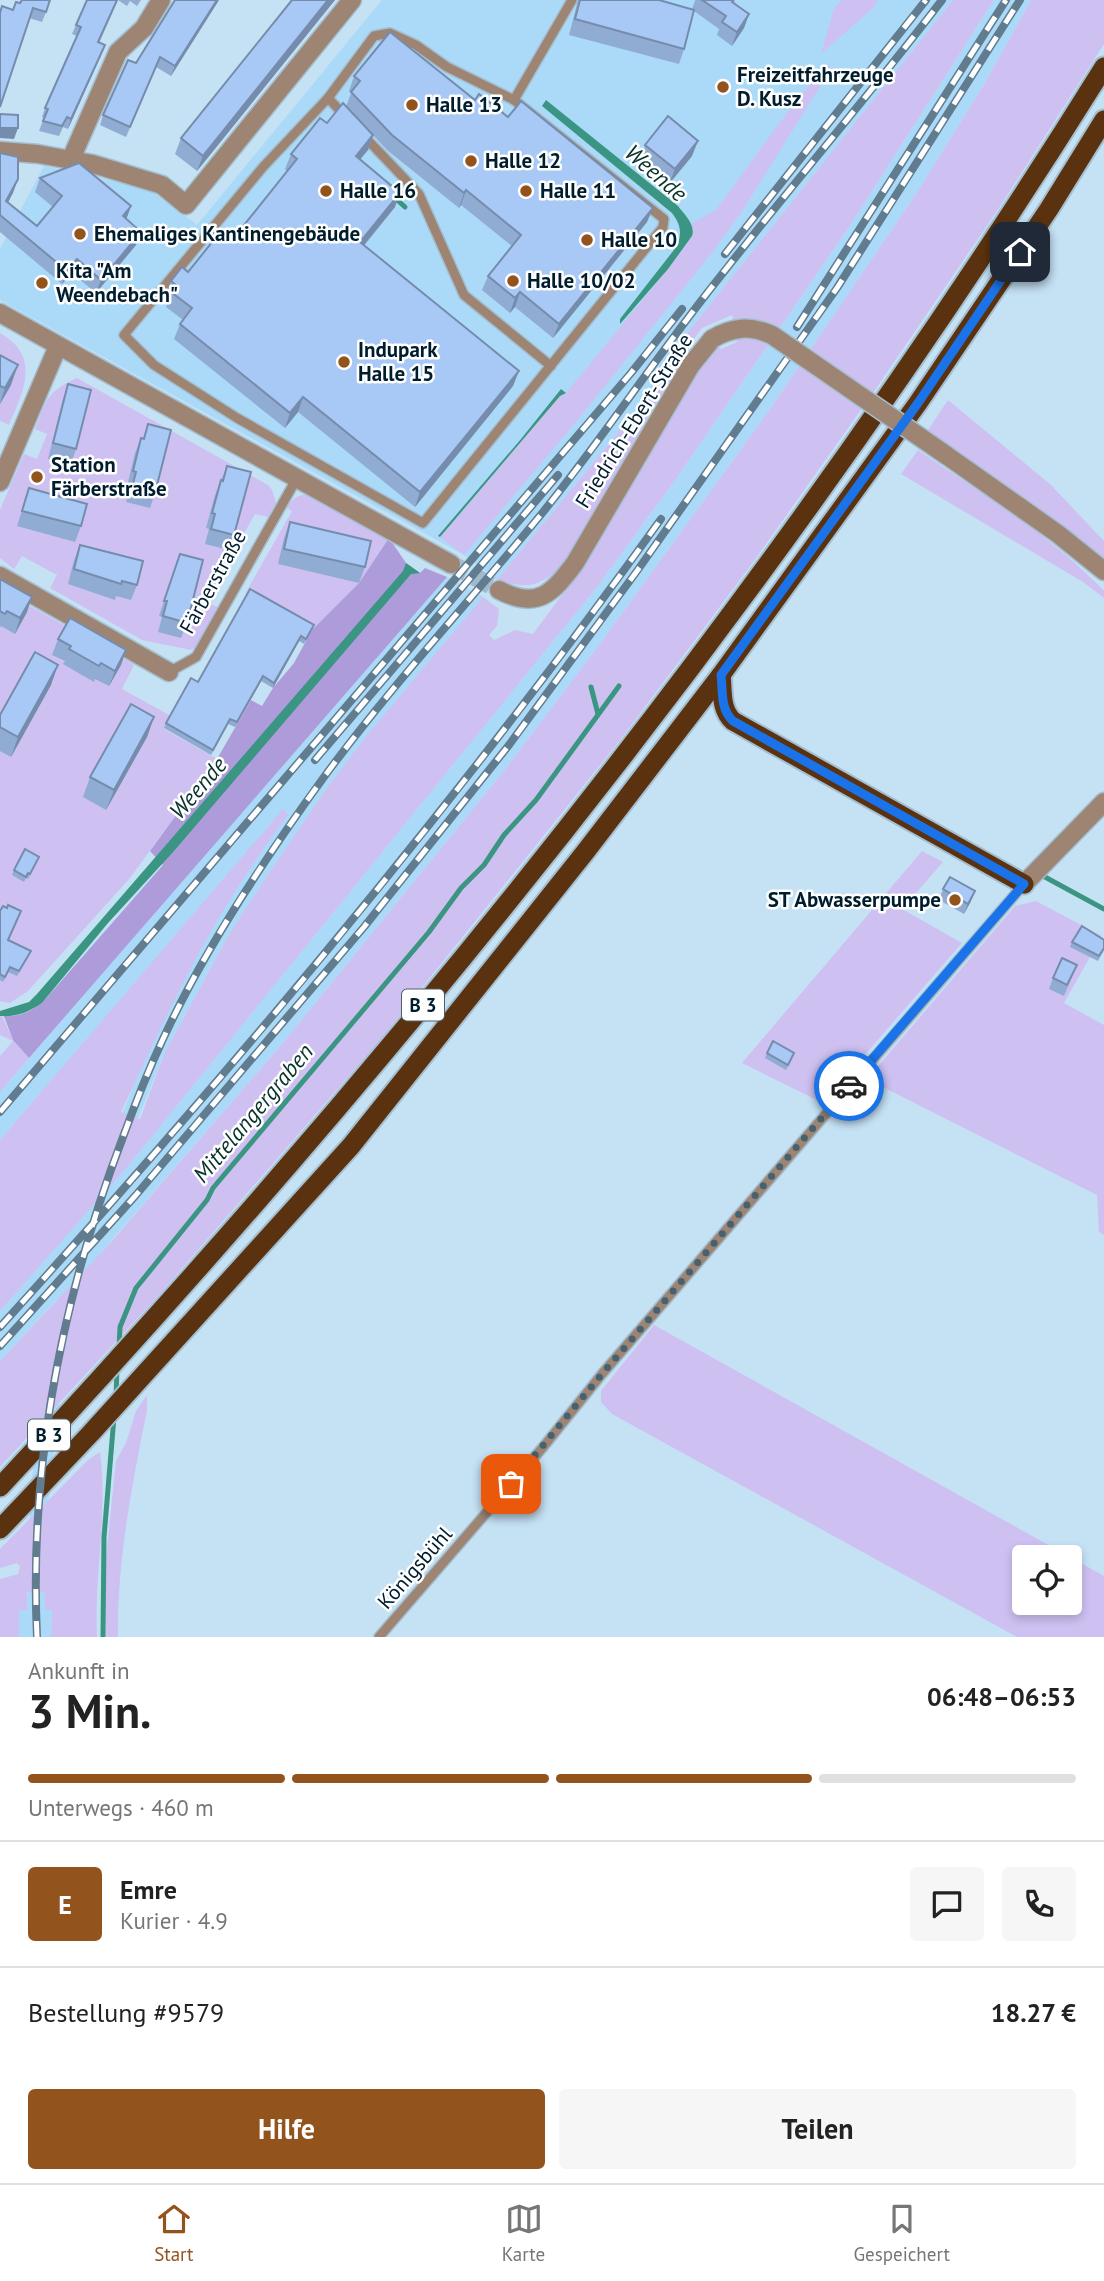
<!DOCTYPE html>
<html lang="de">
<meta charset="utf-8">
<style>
:root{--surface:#fff;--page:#f6f6f6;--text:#222;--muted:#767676;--line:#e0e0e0;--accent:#93531c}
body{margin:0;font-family:"PT Sans",sans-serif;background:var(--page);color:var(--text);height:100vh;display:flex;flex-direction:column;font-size:26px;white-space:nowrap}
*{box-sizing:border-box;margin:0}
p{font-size:23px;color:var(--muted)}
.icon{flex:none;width:38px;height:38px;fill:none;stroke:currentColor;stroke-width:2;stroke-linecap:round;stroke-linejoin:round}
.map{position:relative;height:1637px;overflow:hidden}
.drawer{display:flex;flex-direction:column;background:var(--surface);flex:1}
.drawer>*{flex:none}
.buttons{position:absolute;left:1012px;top:1545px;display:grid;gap:14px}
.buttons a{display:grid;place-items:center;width:70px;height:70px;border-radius:7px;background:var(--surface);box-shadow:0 4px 10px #0003;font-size:35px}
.pin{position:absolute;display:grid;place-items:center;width:60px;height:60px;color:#fff;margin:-30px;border-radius:14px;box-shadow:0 4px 10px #0006}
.courier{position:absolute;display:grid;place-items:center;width:70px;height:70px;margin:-35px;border:5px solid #1a73e8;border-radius:50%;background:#fff;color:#222;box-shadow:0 2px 9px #0007}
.overview em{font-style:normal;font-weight:700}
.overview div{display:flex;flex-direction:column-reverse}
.overview{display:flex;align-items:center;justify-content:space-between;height:119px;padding:0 28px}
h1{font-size:46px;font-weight:700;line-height:52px}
.bar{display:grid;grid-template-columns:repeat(4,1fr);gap:10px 7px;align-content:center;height:84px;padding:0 28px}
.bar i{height:9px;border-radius:5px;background:var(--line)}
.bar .selected{background:var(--accent)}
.bar p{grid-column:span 4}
.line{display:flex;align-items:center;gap:18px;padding:0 28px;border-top:2px solid var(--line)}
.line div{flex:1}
.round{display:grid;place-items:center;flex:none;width:74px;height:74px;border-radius:7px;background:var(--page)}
.cta{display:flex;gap:14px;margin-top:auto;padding:14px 28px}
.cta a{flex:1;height:80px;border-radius:7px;background:var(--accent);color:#fff;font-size:28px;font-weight:700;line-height:80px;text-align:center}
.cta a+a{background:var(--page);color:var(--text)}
.tab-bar{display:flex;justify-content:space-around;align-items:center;height:98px;border-top:2px solid var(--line);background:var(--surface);font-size:19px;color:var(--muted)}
.tab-bar a{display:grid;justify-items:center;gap:4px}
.tab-bar .selected{color:var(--accent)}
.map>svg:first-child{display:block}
.built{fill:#abdaf9}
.green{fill:#cec1f2;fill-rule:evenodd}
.forest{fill:#ad9bda}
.water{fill:#3a9582}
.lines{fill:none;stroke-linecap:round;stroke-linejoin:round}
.stream{stroke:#3a9582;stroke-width:5}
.minor-tunnel{stroke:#9ebacc;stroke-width:18;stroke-dasharray:18 9;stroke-linecap:butt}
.service-casing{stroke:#a2bed0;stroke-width:12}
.minor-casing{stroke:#a2bed0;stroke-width:21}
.trunk-casing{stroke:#a2bed0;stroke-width:23}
.service{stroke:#9e8573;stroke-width:9}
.minor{stroke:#9e8573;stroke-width:18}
.trunk{stroke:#5a320f;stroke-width:19}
.rail-casing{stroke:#607c8e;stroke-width:8}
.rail{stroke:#fefefe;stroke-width:5;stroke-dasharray:16;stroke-linecap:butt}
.minor-bridge-casing{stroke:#a2bed0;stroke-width:21;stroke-linecap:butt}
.minor-bridge{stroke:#9e8573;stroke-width:18}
.wall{fill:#90acd3}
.shaded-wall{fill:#768cac}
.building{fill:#a8c8f5;stroke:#768cac;stroke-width:2}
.done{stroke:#456273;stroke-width:7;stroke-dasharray:0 12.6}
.route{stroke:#1a73e8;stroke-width:9}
.poi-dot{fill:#93531c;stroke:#fefefe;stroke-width:2.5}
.labels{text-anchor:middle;stroke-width:5;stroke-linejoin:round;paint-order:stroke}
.shield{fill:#fefefe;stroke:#4c606c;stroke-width:2}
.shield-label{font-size:19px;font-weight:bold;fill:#001d2e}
.poi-label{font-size:21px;font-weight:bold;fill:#001d2e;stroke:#fefefe;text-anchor:start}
.street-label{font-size:21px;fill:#001d2e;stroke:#fefefe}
.water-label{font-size:23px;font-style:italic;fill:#063229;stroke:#fefefe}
</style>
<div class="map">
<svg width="1104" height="1637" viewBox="0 0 1104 1637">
<rect width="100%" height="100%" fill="#c5e1f4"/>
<!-- built -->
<g class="built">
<polygon points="382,0 953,0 684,337 670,369 497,580 464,555 0,300 0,249 44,166 151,190 197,225"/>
<polygon points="994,0 1031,0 986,81 916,194 768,412 597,648 503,772 282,1044 98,1256 65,1366 58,1413 50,1481 45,1554 45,1609 52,1610 51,1637 19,1637 19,1610 27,1609 28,1553 32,1479 57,1299 0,1361 0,1311 77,1223 132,1090 131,1087 83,1044 0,1140 0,1092 220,836 255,798 447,577 483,597 329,785 228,936 164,1054 130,1138 118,1173 121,1174 597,587 673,483 849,227"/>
</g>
<!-- green -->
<g class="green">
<polygon points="842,0 878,0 872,9 821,54 834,8"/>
<path d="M953 0H994L849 227 673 483 597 587 128 1166 0 1311V1140L283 809 288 815C252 863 219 914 191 968 166 1015 144 1064 121 1112L140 1119 164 1054 228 936 273 867 329 785 368 734 483 597 499 609 497 626 489 635 494 640 515 630 533 634 567 588 704 362 718 347 721 349 737 342 732 315 702 328 693 340 641 429 630 456 565 564H562C542 588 525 589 497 580L670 369 684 337Z"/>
<polygon points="1031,0 1104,0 1104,44 999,208 875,390 754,561 621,739 380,1040 159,1295 0,1467 0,1361 111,1242 282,1044 503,772 597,648 768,412 916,194 986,81"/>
<polygon points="827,63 831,69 743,210 712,253 576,422 464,555 440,537 560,396 566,393 668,269 692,236 693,231 691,224 716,210 777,126"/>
<path d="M0 333C41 356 24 391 9 425L0 421Z"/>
<path d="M77 378 268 485 272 490 276 503 268 517 255 514 205 602 218 607 195 647 191 650 142 640 50 588 57 575 22 556 14 569 0 558V510L24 454 37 459 47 434 35 429C47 399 46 392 77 378Z"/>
<polygon points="948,400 1051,485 1104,541 1104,561 1068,532 928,430"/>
<path d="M918 450C982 494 1050 534 1104 591V598L1083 582 901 474Z"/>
<path d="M309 494 389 538 359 583 312 630 245 594 292 511 287 508C292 498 297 495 309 494Z"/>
<polygon points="0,589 134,665 122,689 171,716 164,729 217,759 130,878 28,991 10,1003 0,1001"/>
<polygon points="922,851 943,862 902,909 962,943 823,1103 742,1063"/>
<polygon points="1036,901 1102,936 1064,1003 1104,1025 1104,1235 1099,1232 1097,1195 867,1079 1015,906"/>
<polygon points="0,1011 13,1040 29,1058 0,1092 0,1056 13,1041 0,1035"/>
<path d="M654 1325 1104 1576V1637H1017L612 1414 601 1402V1391ZM1024 1558H1069V1603H1024Z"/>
<path d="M147 1395V1410C132 1485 117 1560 118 1637H106V1559L116 1461 126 1443 136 1411Z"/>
<path d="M100 1452C108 1512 94 1575 97 1637H51L52 1610H45V1592H27V1610H19V1637H0V1579L18 1574 20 1566 17 1563 0 1568V1549L88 1460Z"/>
</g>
<!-- forest -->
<path class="forest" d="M389 538 406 563 420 573 425 568 447 577 29 1058 13 1040 4 1016C19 1017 29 1012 42 1003L163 865 150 851 217 759 251 700 262 706 273 688 294 663 312 630 359 583Z"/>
<!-- water -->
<g class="water">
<path d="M546 100 678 206C684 214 696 225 692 236L668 269 620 324V319L677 246C682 233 681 225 672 213L542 106Z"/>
<polygon points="561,389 566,393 560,396 440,537 438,536 521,439"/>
<path d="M406 563 420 573 411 574 174 851 108 923 42 1003C27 1013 17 1017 0 1016V1011L29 1002 37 994 403 571Z"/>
</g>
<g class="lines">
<!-- stream -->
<g class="stream">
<polyline points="394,197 405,207"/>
<polyline points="591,687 598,714"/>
<polyline points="1045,877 1104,909"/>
<polyline points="119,1348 120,1327 136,1288 207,1200 213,1188 429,932 461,888 484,865 504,835 536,800 619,686"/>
<polyline points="116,1397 117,1368"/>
<polyline points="103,1637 104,1537 114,1417"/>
</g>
<!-- minor-tunnel -->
<polyline class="minor-tunnel" points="451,564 499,590"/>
<!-- service casing -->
<g class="service-casing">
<g id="service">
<polygon points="390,33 416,45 447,67 514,100 664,219 663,227 659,232 423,523 237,418 154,365 124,335 263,167 328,98 374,36"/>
<polyline points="328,98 346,117"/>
<polyline points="514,100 572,0"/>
<polyline points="363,135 419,194 464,295 551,366"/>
<polyline points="169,672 196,657 297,478"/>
<polyline points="379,1637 544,1446 602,1374 1024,884"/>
</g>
</g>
<!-- minor casing -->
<g class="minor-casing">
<g id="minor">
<polyline points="0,151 38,154 93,164 162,185 186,205 352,0"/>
<polyline points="71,159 118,52 144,28 161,0"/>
<polyline points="0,313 451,564"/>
<polyline points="946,455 1058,534 1104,571"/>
<polyline points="0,482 58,346"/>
<polyline points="0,576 169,672"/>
<path d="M499 590C537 610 552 594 575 563L691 365 712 339"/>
<polyline points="1024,884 1104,802"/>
</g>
</g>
<!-- trunk casing -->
<g class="trunk-casing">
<g id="trunk">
<path d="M721 675C723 691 720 709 733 721L1024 884"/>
<path d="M0 1487C409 1048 787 577 1104 67"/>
<polyline points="0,1529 91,1433 351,1146 586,851 721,675 918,403 1049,209 1104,120"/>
</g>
</g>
<!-- service -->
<use href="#service" class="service"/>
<!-- minor -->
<use href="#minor" class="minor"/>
<!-- trunk -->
<use href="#trunk" class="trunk"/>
<!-- rail casing -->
<g class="rail-casing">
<g id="rail">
<polyline points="725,254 926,0"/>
<polyline points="797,327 1006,0"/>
<polyline points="315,760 558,475"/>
<polyline points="0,1112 631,373 682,309"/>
<path d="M0 1327C234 1069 458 802 661 519"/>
<polyline points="0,1346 136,1195 364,927 509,745 637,571 837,288 1020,0"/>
<path d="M37 1637C29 1466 62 1297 123 1137 135 1104 148 1071 163 1039 205 948 265 858 324 777 391 686 468 603 539 517 596 447 646 372 701 301 780 199 864 102 942 0"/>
</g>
</g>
<!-- rail -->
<use href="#rail" class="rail"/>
<!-- minor-bridge casing -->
<g class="minor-bridge-casing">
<path id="minor-bridge" d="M712 339C732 327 750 325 772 335L946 455"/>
</g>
<!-- minor-bridge -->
<use href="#minor-bridge" class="minor-bridge"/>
</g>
<!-- wall -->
<g class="wall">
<polygon points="87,0 141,0 137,6 130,1 127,6 118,0 99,43 101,55 68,129 63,127 59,136 39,131 44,118 42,117 45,108 77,36 72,34"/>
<polygon points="219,0 171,76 156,67 126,137 100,125 103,115 136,63"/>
<polygon points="292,0 335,0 197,171 175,154 181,138"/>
<polygon points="578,0 659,0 692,9 695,1 695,0 735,0 734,4 749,14 744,28 732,46 717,35 719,29 694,11 684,49 679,64 569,35"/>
<polygon points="16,2 46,12 42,22 29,18 13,10"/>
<polygon points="354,76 475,100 508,117 647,222 553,338 515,307 510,313 482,290 488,276 512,246 461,205 459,208 387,150 373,135 368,150 360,160 395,207 364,246 513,386 415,507 298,412 285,428 174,339 180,324 183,320 166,307 169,299 165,296 171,281 188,272 232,240 287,171 285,169 291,154 346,107 351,93 349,91"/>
<polygon points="645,145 692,156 669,184 640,160"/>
<polygon points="0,153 18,179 8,202 37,226 53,207 35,192 40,178 131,206 126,219 136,245 96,293 72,273 62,284 0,232"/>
<polygon points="0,355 11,385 0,404"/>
<polygon points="68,384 76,449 71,464 48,459 63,399"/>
<polygon points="148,424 155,493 150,508 126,502 130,487 127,486 135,453 141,438 143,438"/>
<polygon points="227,466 234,535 229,550 205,544 209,529 206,528 215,495"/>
<polygon points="29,488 81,526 75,542 17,526"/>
<polygon points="290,522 365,567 359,583 278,564 284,538"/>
<polygon points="80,545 137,585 131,600 116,596 115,600 68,584 74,560"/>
<polygon points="180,554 187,623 181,638 158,632 162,617 159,616"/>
<polygon points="0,579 27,612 15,634 1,626 0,628"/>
<polygon points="314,625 304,644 299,641 273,688 261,681 235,727 228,724 211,755 164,728 166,723 198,682"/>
<polygon points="58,639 126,650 121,665 109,686 95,679 94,682 63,664 65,661 52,655"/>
<polygon points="51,685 11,757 0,751 0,715"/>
<polygon points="154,717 147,737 106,810 83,797 90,777"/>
<polygon points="37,862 28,879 26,878 24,882 12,875 14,870"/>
<polygon points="943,889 971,901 964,914 939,900"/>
<polygon points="0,911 8,940 29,956 17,976 8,972 3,982 0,980"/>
<polygon points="1104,940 1104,950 1098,961 1070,947 1072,942"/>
<polygon points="1077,965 1064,996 1049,989 1053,978"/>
<polygon points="767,1053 792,1058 786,1070 765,1058"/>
</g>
<!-- shaded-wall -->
<g class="shaded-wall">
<polygon points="217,0 219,0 171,76 175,66"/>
<polygon points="328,0 335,0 197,171 203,156"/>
<polygon points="749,14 744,28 732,46 737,32"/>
<polygon points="105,45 101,55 68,129 71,119"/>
<polygon points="0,128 18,128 14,139 0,138"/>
<polygon points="373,135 368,150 350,171 356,156"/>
<polygon points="698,141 692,156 669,184 675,169"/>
<polygon points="18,179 13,193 2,214 6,201"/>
<polygon points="466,190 461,205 459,208 464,193"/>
<polygon points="400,193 395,207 354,257 360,242"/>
<polygon points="131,206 126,220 123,216"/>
<polygon points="653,208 647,222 553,338 559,324"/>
<polygon points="141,232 136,245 96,293 101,280"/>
<polygon points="77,259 72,273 62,284 67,271"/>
<polygon points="520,292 515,307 510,313 515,298"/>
<polygon points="18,365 11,385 0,404 5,388"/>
<polygon points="519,371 513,386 415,507 420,492"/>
<polygon points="303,397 298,412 285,428 290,413"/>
<polygon points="32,597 27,612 15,634 20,618"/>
<polygon points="301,636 299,641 273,688 274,683"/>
<polygon points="126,650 121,665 109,686 115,671"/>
<polygon points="58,665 51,685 11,757 18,737"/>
<polygon points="263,676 261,681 235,727 237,722"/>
<polygon points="154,717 147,737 106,810 114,790"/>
<polygon points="975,891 971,901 964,914 968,904"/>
</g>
<!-- building -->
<g class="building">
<polygon points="22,0 50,0 46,12 33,8 0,107 0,13 2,6 13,10 16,2 20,3"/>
<polygon points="87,0 117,0 98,42 105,45 71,119 67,117 62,126 43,121 48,109 45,108 81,27 76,25"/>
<polygon points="175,0 217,0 175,66 160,57 130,127 103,115 128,60 136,63"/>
<polygon points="292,0 328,0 203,156 181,138"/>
<polygon points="580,0 659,0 694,10 684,49 575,19"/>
<polygon points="702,0 733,0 732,2 749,14 737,32 722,22 726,16"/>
<polygon points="390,32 475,100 479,94 508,117 521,101 653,208 559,324 520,292 515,298 488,276 521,235 466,190 464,193 392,135 351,92 360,81 354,76"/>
<polygon points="343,103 373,135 356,156 400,193 360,242 519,371 420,492 303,397 290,413 180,324 192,308 171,292 177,286 171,281 182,267 188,272 221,231 232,240 297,159 291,154 320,118 327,123"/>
<polygon points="0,114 18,115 18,128 0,128"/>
<polygon points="668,116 698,141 675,169 645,145"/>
<polygon points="0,153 18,157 18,179 6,201 37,226 62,196 40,178 79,163 131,206 123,216 141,232 101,280 77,259 67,271 0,215"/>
<polygon points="0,355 18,365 5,388 0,386"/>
<polygon points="68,384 91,390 76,449 53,443"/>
<polygon points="148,424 171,430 155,493 132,487 136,472 133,471 141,438 144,439"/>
<polygon points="227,466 251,472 234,535 211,529 215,514 212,513 221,480 223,481"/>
<polygon points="29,488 87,504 81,526 22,511"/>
<polygon points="290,522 371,541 365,567 284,549"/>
<polygon points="80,545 143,561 137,585 122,581 121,584 74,569"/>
<polygon points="180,554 203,560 187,623 163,616 167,601 164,601"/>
<polygon points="0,579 32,597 20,618 7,611 5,614 0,611"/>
<polygon points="250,589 314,625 306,639 301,636 274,683 263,676 237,722 230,719 213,750 166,723 191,678 198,682"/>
<polygon points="70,618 126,650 115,671 101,663 99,666 69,649 71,646 58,639"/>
<polygon points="35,652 58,665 18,737 0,727 0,715"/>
<polygon points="131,704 154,717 114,790 90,777"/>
<polygon points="25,849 39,857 30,874 28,873 26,877 14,870"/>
<polygon points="950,877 975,891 968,904 943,889"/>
<polygon points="8,905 21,911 8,940 31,951 19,971 10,967 5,977 0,974 0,911 3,906 7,908"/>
<polygon points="1082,926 1104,940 1104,948 1099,956 1072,942"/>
<polygon points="1062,958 1077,965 1067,985 1053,978"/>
<polygon points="773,1041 794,1053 788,1065 767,1053"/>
</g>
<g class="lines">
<!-- done -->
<polyline class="done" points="511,1484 602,1374 849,1086"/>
<!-- route -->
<path class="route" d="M849 1086 1024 884 733 721C720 709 723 691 721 675L918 403 1020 252"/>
</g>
<!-- markers -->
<g class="poi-dot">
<circle cx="723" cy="87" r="7"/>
<circle cx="412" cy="105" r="7"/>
<circle cx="471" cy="161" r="7"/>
<circle cx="326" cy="191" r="7"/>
<circle cx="526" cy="191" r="7"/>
<circle cx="80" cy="234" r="7"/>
<circle cx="587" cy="240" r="7"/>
<circle cx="513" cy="281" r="7"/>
<circle cx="42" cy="283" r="7"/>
<circle cx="344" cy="362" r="7"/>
<circle cx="37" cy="477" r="7"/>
<circle cx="955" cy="900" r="7"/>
</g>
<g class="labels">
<!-- shield labels -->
<g class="shield">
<rect x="402" y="989.5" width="42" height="31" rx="5"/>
<rect x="28" y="1419.5" width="42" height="31" rx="5"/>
</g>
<g class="shield-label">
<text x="423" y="1012">B 3</text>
<text x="49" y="1442">B 3</text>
</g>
<!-- poi labels -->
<g class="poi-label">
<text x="737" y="82">Freizeitfahrzeuge<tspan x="737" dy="24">D. Kusz</tspan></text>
<text x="426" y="112">Halle 13</text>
<text x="485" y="168">Halle 12</text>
<text x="340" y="198">Halle 16</text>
<text x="540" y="198">Halle 11</text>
<text x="94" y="241">Ehemaliges Kantinengebäude</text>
<text x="601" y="247">Halle 10</text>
<text x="56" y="278">Kita "Am<tspan x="56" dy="24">Weendebach"</tspan></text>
<text x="527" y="288">Halle 10/02</text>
<text x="358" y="357">Indupark<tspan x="358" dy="24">Halle 15</tspan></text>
<text x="51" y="472">Station<tspan x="51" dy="24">Färberstraße</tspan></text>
<text x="941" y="907" text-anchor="end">ST Abwasserpumpe</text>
</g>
<!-- street labels -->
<g class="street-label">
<text transform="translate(634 421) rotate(-58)" y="7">Friedrich-Ebert-Straße</text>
<text transform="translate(213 582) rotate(-61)" y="7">Färberstraße</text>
<text transform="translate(415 1568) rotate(-49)" y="7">Königsbühl</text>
</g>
<!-- water labels -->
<g class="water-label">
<text transform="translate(656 173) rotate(41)" y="8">Weende</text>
<text transform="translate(198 788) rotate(-49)" y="8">Weende</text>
<text transform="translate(253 1113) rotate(-50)" y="8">Mittelangergraben</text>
</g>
</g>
</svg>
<div class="buttons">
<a><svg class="icon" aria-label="locate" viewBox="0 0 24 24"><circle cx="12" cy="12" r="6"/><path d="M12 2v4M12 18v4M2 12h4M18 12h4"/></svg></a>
</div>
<div class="pin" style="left:511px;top:1484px;background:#ea580c"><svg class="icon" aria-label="bag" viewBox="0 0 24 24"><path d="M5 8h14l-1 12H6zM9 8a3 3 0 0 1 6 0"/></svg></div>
<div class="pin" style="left:1020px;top:252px;background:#1f2937"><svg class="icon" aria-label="home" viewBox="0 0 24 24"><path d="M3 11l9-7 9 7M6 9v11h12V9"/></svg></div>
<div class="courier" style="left:849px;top:1086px"><svg class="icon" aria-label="car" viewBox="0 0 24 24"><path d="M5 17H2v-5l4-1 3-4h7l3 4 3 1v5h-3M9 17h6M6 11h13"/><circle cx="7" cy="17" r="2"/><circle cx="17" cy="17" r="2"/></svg></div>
</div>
<section class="drawer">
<div class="overview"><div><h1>3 Min.</h1><p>Ankunft in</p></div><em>06:48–06:53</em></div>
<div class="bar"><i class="selected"></i><i class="selected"></i><i class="selected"></i><i></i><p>Unterwegs · 460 m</p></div>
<div class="line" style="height:126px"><b class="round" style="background:var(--accent);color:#fff">E</b><div><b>Emre</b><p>Kurier · 4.9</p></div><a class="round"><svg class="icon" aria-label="chat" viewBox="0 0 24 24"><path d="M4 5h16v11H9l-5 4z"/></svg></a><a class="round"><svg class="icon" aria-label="phone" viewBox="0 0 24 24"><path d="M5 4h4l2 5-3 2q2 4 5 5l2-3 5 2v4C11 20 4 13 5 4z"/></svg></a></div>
<div class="line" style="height:91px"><div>Bestellung #9579</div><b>18.27 €</b></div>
<div class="cta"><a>Hilfe</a><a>Teilen</a></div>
</section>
<nav class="tab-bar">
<a class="selected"><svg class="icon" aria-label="home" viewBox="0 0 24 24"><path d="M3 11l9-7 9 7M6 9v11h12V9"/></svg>Start</a>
<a><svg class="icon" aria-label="map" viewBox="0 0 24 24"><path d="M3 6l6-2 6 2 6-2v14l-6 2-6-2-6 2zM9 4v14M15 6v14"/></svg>Karte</a>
<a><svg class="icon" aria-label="saved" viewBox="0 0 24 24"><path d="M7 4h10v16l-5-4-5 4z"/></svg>Gespeichert</a>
</nav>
